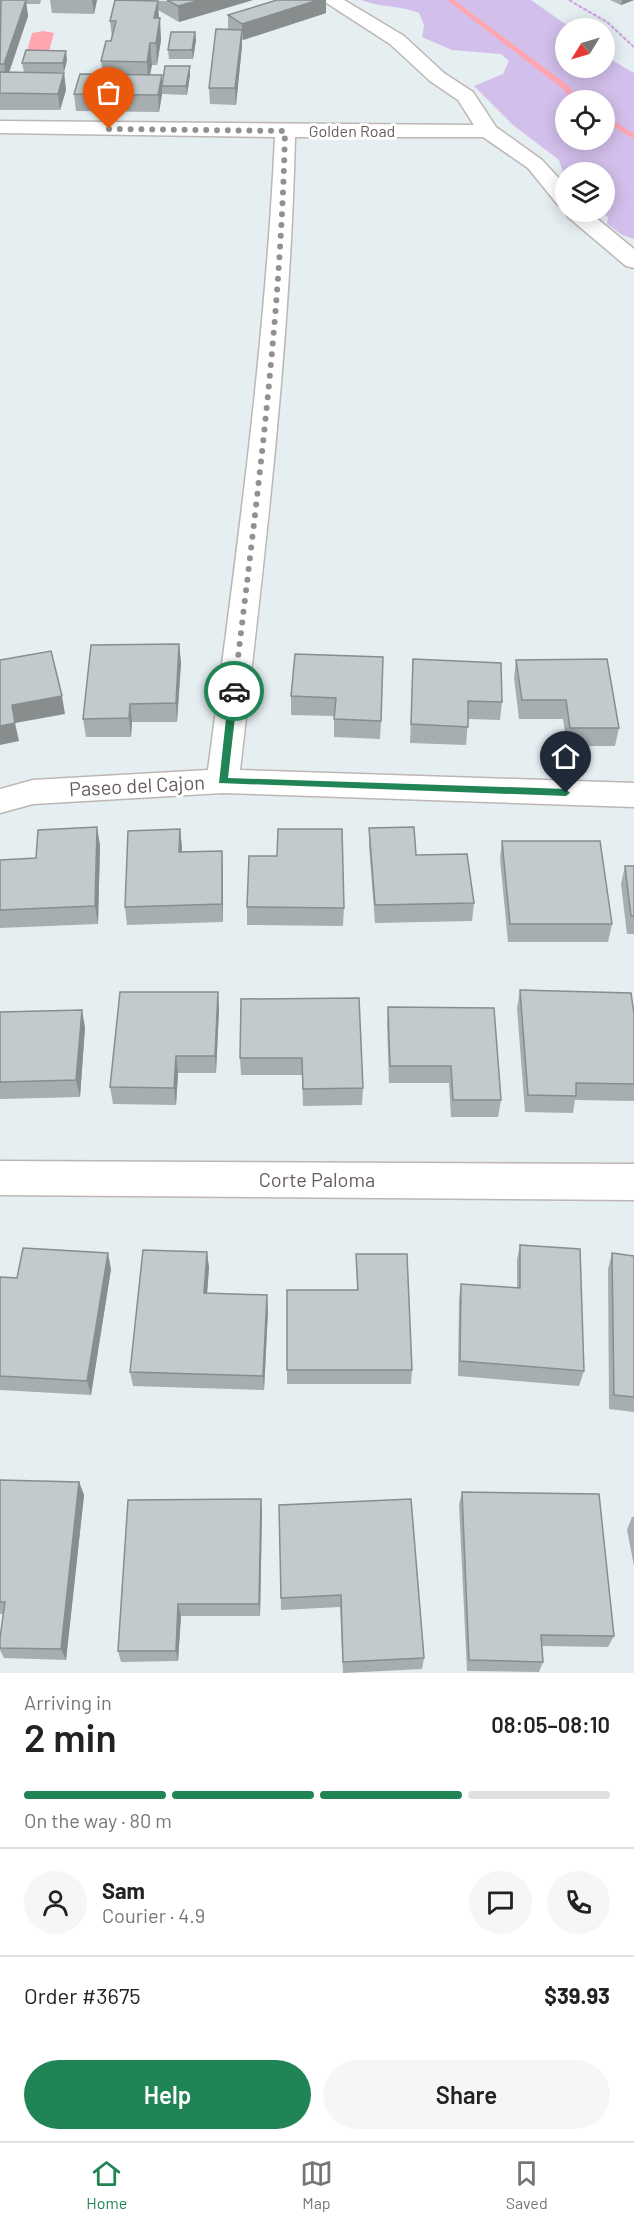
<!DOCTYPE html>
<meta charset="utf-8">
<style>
:root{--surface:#fff;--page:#f6f6f6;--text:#222;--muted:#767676;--line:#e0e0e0;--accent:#218455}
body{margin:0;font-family:Barlow,sans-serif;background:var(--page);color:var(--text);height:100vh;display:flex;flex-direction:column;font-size:22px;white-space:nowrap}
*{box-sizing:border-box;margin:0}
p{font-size:20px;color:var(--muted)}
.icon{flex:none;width:33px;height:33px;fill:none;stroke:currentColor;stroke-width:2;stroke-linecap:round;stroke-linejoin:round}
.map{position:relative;height:1673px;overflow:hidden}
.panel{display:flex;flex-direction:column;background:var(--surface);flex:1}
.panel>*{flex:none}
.needle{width:39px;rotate:233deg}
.fabs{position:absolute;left:555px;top:18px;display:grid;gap:12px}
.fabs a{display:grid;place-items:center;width:60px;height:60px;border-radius:50%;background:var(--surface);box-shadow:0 3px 15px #0003;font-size:30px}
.pin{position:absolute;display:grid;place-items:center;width:51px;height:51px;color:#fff;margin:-62px -26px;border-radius:50% 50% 50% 0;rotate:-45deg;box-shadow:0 0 6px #0007}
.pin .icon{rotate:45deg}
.courier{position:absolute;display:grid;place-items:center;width:60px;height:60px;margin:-30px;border:4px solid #218455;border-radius:50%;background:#fff;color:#222;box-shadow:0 2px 8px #0007}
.overview em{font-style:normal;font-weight:600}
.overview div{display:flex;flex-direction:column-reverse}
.overview{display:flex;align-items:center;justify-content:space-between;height:102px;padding:0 24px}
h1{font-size:39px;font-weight:600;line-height:45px}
.bar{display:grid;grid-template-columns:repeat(4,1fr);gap:9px 6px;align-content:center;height:72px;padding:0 24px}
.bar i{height:8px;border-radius:4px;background:var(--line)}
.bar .current{background:var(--accent)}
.bar p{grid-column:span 4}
.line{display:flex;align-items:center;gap:15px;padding:0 24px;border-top:2px solid var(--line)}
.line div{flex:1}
.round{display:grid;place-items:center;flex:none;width:63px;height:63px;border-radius:32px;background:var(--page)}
.primary-button{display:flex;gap:12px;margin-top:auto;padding:12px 24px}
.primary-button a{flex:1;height:69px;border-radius:36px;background:var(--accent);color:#fff;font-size:24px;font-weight:600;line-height:69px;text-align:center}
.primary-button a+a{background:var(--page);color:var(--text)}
.menu{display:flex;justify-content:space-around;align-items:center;height:84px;border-top:2px solid var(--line);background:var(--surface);font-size:16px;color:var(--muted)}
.menu a{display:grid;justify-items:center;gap:3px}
.menu .current{color:var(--accent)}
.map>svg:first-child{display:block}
.green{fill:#d3bfeb;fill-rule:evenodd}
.water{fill:#ffa6b0}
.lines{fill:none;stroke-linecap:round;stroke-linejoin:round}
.stream{fill:#ffa6b0;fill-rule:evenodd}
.minor-casing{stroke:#bdb6b5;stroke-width:3}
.path{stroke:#cca1de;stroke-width:2;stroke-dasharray:4 1.5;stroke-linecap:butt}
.minor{fill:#fff;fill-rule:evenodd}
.wall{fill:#a7aeaf}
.shaded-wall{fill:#888d8e}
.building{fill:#c2cacb;stroke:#888d8e;stroke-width:1.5}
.route{fill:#218455}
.done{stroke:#939090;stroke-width:6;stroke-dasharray:0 10.8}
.labels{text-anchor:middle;stroke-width:6;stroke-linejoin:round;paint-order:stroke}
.far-street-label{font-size:16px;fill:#675d5c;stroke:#fff}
.street-label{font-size:20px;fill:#675d5c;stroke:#fff}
</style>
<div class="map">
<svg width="634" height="1673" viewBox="0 0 634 1673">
<rect width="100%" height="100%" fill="#e5eef1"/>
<!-- green -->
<path class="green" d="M361 0H531L571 28H566V68H604L605 56 634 73V239L622 235 607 224 608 217 602 212H604L605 199 609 197 615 190 605 186 604 172H566L565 178 559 160 513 125 474 86 503 74 509 61 501 54 452 50 422 37 424 25 419 13C400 5 381 8 361 0ZM566 100H604V140H566Z"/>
<!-- water -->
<polygon class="water" points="43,31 54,33 49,51 27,51 32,33"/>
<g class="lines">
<!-- stream -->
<g class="stream">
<path d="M447 0H454L569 86 573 93 583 100C574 100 569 97 563 89Z"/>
<polygon points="604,115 634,134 634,139 604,121"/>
</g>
<!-- minor casing -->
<g class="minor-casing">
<g id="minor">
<path d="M322 0H344L404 36 444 73 473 92 496 127 542 160 566 186V206L558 205 528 168 483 137H295C290 349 264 559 240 770L634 783V807L223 793 33 804 0 813V789L33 780 208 770C236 559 265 349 275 137L0 133V121L474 125 458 100 430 81 390 44Z"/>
<polygon points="566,211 589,212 634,249 634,268 626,266 568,217"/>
<polygon points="0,1161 634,1164 634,1200 0,1195"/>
</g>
</g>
<!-- path -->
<polyline class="path" points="569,0 607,22 634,47"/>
<!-- minor -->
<use href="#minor" class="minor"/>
</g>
<!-- wall -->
<g class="wall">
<polygon points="0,0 41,0 40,4 26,4 28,16 9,73 64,73 66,90 60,110 0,110"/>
<polygon points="50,0 97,0 94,14 52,13"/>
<polygon points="119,0 154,0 154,1 253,0 179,22 158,10 161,40 157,65 152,65 150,75 162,83 190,75 187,95 162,94 159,112 76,111 74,94 103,74 101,61 112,38 110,21"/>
<polygon points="610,0 634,0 621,5"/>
<polygon points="326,13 243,40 242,39 242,46 236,105 210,104 209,88 228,30 228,15"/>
<polygon points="195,32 196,40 193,59 169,59 168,50"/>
<polygon points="67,60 64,72 24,72 22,63"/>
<polygon points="179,644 181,663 177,722 132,722 131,737 86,737 83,719"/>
<polygon points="295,654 381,721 380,739 334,737 334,716 291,715 291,696"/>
<polygon points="413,659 502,702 500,720 468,719 466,745 410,743"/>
<polygon points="516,660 619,728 615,746 567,746 563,719 519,719 514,678"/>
<polygon points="369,828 416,855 474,903 472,921 375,923 369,846"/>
<polygon points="180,829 182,852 223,869 223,922 127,925 125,907"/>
<polygon points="502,841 612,924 608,942 508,942 500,859"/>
<polygon points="100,845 98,924 0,928 0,860 36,858"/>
<polygon points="625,866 634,866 634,934 627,934 621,884"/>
<polygon points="247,907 344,908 343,926 247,925"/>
<polygon points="520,990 634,1014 634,1101 575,1100 573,1113 525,1112 517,1008"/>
<polygon points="218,992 219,1010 216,1073 178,1073 176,1105 113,1104 110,1087"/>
<polygon points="241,999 363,1088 362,1105 303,1106 302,1075 241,1075 240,1058"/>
<polygon points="388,1007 501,1100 498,1117 451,1117 449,1083 389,1083 387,1024"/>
<polygon points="0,1012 85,1027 80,1097 0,1099"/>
<polygon points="520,1245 584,1371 579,1386 458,1376 459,1299 461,1284 517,1288 517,1260"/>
<polygon points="612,1253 634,1256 634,1412 609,1409 608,1269"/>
<polygon points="356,1254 412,1370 411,1384 287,1384 287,1370 357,1290"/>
<polygon points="209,1267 207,1293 268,1310 264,1390 133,1386 130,1372"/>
<polygon points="111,1269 91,1395 0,1390 0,1277 17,1278"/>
<polygon points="0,1480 79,1482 84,1495 66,1660 4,1658 0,1650 0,1638 3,1614 0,1614"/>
<polygon points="462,1492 614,1636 608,1647 542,1646 543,1662 539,1672 467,1671 459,1505"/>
<polygon points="279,1505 424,1658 422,1669 343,1673 340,1607 281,1610"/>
<polygon points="262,1512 260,1616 181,1616 178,1661 121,1662 118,1651"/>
<polygon points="632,1517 634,1517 634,1566 627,1530"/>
</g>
<!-- shaded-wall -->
<g class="shaded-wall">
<polygon points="26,0 28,16 6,81 4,64"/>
<polygon points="92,0 97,0 94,14"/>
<polygon points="152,0 154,0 155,15 158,1 159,22 156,40"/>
<polygon points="200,0 253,0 179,22 178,6"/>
<polygon points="318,0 326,0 326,13 243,40 242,24"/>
<polygon points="622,0 634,0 621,5"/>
<polygon points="160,18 161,40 157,65 156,43"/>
<polygon points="242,30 242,46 236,105 235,88"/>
<polygon points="195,32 196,40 193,59 192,50"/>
<polygon points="150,43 152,65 148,84 147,62"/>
<polygon points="66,51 67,60 64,72 63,63"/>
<polygon points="190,66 190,75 187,95 186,86"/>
<polygon points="64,73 66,90 60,110 58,94"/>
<polygon points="162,75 162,94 159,112 158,95"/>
<polygon points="179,644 181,663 177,722 176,703"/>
<polygon points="62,696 65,714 15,723 12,705"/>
<polygon points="130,704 132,722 131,737 129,718"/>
<polygon points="15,723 19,741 0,745 0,726"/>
<polygon points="97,827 100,845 98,924 95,906"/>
<polygon points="180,829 182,847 181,870 179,852"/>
<polygon points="222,851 223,869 223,922 222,904"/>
<polygon points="218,992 219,1010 216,1073 215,1056"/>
<polygon points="82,1010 85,1027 80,1097 76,1080"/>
<polygon points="176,1056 178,1073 176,1105 174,1088"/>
<polygon points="207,1252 209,1267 206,1308 204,1293"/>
<polygon points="108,1253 111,1269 91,1395 87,1381"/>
<polygon points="267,1295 268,1310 264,1390 263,1376"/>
<polygon points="79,1482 84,1495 66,1660 61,1649"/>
<polygon points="261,1499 262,1512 260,1616 259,1604"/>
<polygon points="178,1604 181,1616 178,1661 176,1651"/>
</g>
<!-- building -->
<g class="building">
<polygon points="1,0 26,0 4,64 0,64"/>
<polygon points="115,0 158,1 154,18 160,18 156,43 150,43 147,62 101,61 106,41 111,41 116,21 110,21"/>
<polygon points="167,0 200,0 178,6"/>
<polygon points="277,0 318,0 242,24 228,15"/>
<polygon points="216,29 242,30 235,88 209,88"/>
<polygon points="171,32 195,32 192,50 168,50"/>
<polygon points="26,50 66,51 63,63 22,63"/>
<polygon points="165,66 190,66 186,86 162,86"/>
<polygon points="0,72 64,73 58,94 0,93"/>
<polygon points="80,74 162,75 158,95 74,94"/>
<polygon points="179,644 176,703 130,704 129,718 83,719 91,645"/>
<polygon points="51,651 62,696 12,705 15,723 0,726 0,660"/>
<polygon points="295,654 383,657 381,721 334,719 336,698 291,696"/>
<polygon points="413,659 501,663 502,702 468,701 468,727 411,724"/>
<polygon points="607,659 619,728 570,728 566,700 522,700 516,660"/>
<polygon points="97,827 95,906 0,910 0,860 36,858 38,830"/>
<polygon points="414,827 416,855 467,854 474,903 375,905 369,828"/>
<polygon points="180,829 179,852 222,851 222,904 125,907 128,831"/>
<polygon points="278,829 342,829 344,908 247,907 249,856 277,856"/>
<polygon points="502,841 600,841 612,924 510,924"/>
<polygon points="625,866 634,866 634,916 631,916"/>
<polygon points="520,990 631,993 634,1014 634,1084 576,1083 576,1096 528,1095"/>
<polygon points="120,992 218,992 215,1056 176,1056 174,1088 110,1087"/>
<polygon points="359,998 363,1088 303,1089 302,1058 240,1058 241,999"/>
<polygon points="388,1007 494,1008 501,1100 453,1100 451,1066 390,1066"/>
<polygon points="82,1010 76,1080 0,1082 0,1012"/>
<polygon points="520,1245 580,1249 584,1371 460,1361 461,1284 520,1288"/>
<polygon points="23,1248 108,1253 87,1381 0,1376 0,1277 17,1278"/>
<polygon points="143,1250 207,1252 204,1293 267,1295 263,1376 130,1372"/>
<polygon points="612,1253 634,1256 634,1397 614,1395"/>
<polygon points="356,1254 407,1254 412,1370 287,1370 287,1290 358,1290"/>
<polygon points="0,1480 79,1482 61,1649 0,1648 0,1638 5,1602 0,1602"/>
<polygon points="462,1492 599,1494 614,1636 541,1635 543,1662 469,1660"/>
<polygon points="261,1499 259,1604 178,1604 176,1651 118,1651 128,1500"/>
<polygon points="411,1499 424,1658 343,1662 341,1595 281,1598 279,1505"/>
</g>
<!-- route -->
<polygon class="route" points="234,688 238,691 228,778 566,789 570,793 566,796 219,783 229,691"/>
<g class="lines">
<!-- done -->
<path class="done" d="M109 129 285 131C281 319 256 505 234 691"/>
</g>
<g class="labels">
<!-- far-street labels -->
<g class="far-street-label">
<text x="352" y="137">Golden Road</text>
</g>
<!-- street labels -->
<g class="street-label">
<text transform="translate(137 786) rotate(-3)" y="7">Paseo del Cajon</text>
<text x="317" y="1187">Corte Paloma</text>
</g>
</g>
</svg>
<div class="fabs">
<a><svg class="needle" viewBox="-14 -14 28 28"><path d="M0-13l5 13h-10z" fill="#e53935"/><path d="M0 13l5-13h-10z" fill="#767676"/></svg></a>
<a><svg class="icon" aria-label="locate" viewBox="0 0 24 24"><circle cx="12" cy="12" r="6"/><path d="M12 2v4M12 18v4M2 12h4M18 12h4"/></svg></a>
<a><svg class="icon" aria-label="layers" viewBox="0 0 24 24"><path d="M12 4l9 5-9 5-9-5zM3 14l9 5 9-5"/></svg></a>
</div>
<div class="pin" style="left:109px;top:129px;background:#ea580c"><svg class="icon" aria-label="bag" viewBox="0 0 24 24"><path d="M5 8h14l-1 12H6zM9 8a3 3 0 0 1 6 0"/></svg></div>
<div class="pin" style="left:566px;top:793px;background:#1f2937"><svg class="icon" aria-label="home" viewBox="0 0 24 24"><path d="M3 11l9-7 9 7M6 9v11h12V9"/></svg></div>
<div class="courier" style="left:234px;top:691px"><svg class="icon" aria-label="car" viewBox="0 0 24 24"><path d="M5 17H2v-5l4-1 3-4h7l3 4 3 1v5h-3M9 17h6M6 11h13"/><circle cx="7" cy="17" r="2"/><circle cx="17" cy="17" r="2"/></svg></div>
</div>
<section class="panel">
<div class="overview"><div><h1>2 min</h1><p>Arriving in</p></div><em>08:05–08:10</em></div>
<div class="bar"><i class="current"></i><i class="current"></i><i class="current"></i><i></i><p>On the way · 80 m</p></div>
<div class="line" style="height:108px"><a class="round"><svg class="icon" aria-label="person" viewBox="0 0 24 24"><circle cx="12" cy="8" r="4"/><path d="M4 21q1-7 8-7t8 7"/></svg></a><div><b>Sam</b><p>Courier · 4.9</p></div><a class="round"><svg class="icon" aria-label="chat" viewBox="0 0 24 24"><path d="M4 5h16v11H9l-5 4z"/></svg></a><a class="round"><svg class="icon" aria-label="phone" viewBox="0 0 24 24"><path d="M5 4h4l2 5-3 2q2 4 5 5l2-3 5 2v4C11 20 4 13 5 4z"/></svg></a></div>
<div class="line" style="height:78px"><div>Order #3675</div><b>$39.93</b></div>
<div class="primary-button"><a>Help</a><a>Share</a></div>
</section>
<nav class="menu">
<a class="current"><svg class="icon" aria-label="home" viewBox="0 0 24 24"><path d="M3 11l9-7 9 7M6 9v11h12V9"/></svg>Home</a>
<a><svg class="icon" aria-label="map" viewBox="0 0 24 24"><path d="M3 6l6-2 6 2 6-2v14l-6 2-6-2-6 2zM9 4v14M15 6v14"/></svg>Map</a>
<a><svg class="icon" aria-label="saved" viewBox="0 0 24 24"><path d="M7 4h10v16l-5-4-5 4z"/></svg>Saved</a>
</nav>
